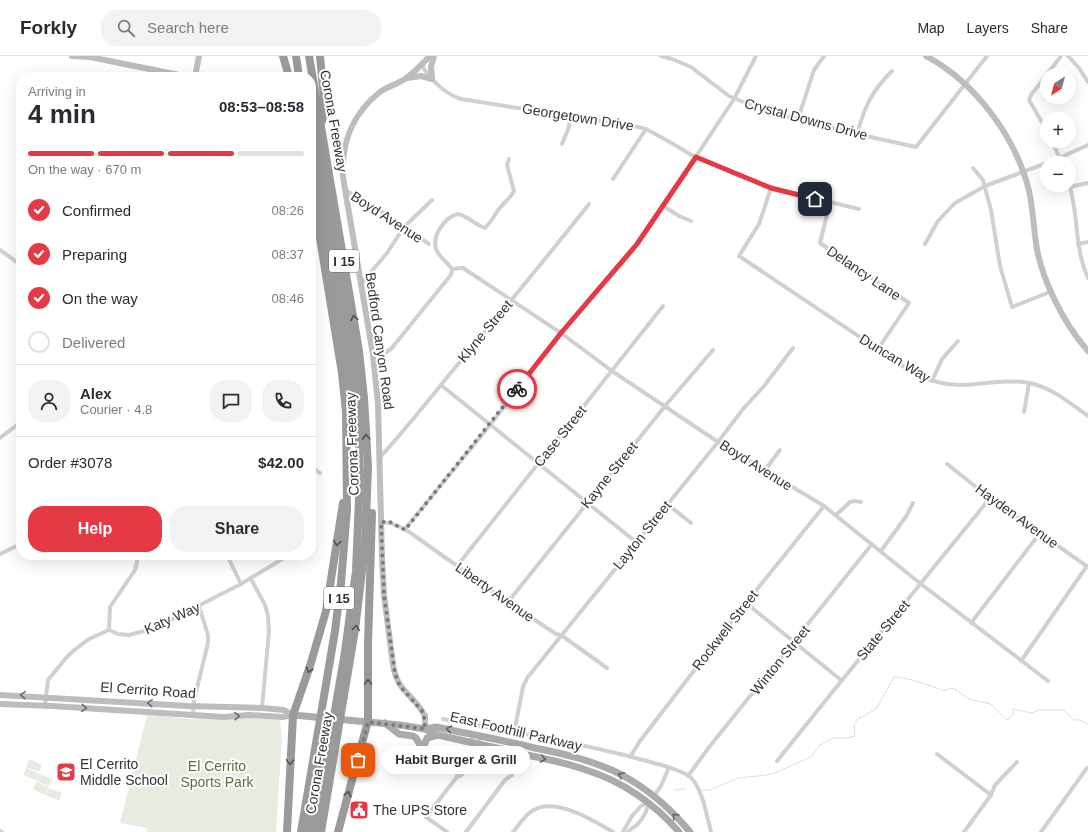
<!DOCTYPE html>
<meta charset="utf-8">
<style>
:root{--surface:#fff;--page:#f2f2f3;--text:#2b2b33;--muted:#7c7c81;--line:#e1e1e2;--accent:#e63946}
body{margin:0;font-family:Arial,sans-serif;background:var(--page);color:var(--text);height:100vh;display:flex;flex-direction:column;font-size:15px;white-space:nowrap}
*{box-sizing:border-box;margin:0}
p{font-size:13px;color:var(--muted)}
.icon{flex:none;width:22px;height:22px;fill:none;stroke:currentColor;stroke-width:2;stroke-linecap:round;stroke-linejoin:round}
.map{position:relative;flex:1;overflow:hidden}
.sheet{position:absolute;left:16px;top:16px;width:300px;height:488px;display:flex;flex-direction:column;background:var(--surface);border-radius:16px;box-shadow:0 4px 16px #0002}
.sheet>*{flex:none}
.needle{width:26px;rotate:216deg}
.buttons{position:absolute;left:1040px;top:12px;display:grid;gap:8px}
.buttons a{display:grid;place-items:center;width:36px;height:36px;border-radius:50%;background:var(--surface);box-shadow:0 4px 16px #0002;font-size:20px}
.pin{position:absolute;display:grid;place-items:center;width:34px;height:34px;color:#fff;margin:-17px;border-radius:8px;box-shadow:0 2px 6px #0006}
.courier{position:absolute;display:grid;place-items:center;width:40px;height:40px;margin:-20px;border:3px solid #e63946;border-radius:50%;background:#fff;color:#222;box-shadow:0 1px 5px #0007}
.bubble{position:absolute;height:28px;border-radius:14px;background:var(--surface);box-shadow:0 4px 16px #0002;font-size:13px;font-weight:600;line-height:28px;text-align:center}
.head em{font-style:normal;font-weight:600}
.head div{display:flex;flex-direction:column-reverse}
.head{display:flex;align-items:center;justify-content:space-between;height:68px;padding:0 12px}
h1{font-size:26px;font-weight:600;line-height:30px}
.bar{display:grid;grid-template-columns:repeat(4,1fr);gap:6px 4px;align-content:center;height:48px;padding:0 12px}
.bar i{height:5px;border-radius:3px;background:var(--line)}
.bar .on{background:var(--accent)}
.bar p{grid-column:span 4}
.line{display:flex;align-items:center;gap:10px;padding:0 12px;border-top:1px solid var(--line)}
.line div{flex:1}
.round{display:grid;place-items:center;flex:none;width:42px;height:42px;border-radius:16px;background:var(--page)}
ol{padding:0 12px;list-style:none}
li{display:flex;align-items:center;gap:12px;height:44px}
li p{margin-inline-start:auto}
li .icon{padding:4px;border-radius:50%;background:var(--accent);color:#fff;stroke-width:4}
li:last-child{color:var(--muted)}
li i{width:22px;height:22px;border:2px solid var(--line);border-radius:50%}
.cta{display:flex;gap:8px;margin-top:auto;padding:8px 12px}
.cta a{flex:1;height:46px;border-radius:16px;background:var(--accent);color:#fff;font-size:16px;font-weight:600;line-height:46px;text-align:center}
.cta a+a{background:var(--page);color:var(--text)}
header{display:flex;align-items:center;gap:24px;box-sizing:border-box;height:56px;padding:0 20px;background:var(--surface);border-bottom:1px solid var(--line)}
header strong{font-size:19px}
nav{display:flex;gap:22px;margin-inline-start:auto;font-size:14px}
.search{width:280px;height:36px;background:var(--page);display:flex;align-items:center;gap:10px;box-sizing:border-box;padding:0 14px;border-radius:16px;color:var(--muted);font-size:15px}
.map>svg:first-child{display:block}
.green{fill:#e6ecdf}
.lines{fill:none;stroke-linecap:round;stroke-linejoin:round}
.stream{stroke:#cfe2ee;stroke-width:1}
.street{stroke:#d0d0d0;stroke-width:4}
.secondary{stroke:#bdbdbd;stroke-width:6}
.primary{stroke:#ababab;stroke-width:7}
.highway{stroke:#9a9a9a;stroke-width:8}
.oneway{stroke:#525252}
.oneway2{stroke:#6a6a6a}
.oneway3{stroke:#636363}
.done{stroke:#7a7a7a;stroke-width:4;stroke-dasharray:0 7.2}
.route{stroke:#e63946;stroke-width:5}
.labels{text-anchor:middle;stroke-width:4;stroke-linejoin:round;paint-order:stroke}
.shield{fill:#fff;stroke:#707070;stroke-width:1}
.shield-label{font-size:13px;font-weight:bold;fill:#333}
.street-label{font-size:14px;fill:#333;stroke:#fff}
.poi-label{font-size:14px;fill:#333;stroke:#fff;text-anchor:start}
.park-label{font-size:14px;fill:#56703f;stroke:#fff}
</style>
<header>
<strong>Forkly</strong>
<div class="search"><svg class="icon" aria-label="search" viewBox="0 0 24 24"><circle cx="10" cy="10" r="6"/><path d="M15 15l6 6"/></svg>Search here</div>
<nav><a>Map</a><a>Layers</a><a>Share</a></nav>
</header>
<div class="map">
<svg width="1088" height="776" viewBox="0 0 1088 776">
<rect width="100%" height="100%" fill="#fff"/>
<!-- green -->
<g class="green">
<polygon points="147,659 191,663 223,659 280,664 282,682 276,776 147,776 147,772 120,767"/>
<polygon points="30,703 42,709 39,716 26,711"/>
<polygon points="26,712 52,723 49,730 36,725 39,718 36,724 23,719"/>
<polygon points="36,726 49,731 45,739 33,733"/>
<polygon points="49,732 62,737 59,745 46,739"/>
</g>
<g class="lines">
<!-- stream -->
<g class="stream">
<polyline points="674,734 685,733"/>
<path d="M702 734H710L738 722 767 719 777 716 811 701 821 688 833 682H847L855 680 854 668 858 663 876 653 894 621C906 622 911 624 922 627 930 630 936 631 943 635L953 632 969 643 991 648 1007 664 1013 659 1014 653 1031 657 1039 654H1063L1074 664H1080L1088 668"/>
</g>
<!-- street -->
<g class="street">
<polyline points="661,0 672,3 691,11 729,40 765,55 857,78 916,91 987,0"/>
<polyline points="1068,0 1079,12 1088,26"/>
<path d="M421 9C432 24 443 37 461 43L638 71 646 73 668 85 695 101 771 132 859 153"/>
<polyline points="798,63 814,14 824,0"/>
<polyline points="1047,75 1029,44 1031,39 1061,0"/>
<path d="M857 78C865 50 871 36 892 15"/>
<polyline points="1052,85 1062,107"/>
<polyline points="562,88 569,71 570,60"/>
<polyline points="1048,107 1088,89"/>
<polyline points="973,112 983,124 991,154 1000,210 1012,251 1050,236"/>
<polyline points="613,123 646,73"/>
<path d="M1069 128C1079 159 1074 192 1088 222"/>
<polyline points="1070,131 1088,127"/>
<path d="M771 132 759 168 739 200 912 316C929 325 946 330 965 329 986 328 1008 323 1030 327 1052 332 1070 347 1088 360"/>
<polyline points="345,134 373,150 429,188"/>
<polyline points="830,146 820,187 909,247 878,293"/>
<polyline points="663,150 679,160 691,165"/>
<polyline points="925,188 938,165 955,147 985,130 1047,107"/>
<polyline points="1078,188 1088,186"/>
<polyline points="0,194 21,209"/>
<polyline points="452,213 463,212 561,277 612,315 718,386 824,450 921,528 1048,625"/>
<polyline points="361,228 387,197 404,171 432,144"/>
<path d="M373 299 385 297 391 293 450 220 452 216V213C447 206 439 201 436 193 432 179 445 161 458 158 468 160 475 169 485 172 491 166 494 160 499 153 504 147 510 142 514 135L507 109 509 103"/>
<polyline points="932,325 942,303 958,285"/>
<polyline points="441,329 636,486"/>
<polyline points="1024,356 1029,327"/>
<polyline points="0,382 21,366"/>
<path d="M380 401C406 373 430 342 454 313 500 258 545 204 589 148"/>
<polyline points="947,408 990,442 1088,511"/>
<polyline points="311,410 320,417"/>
<polyline points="765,414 780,394"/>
<polyline points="667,448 691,467"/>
<polyline points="836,459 850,446 855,445 861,446"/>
<polyline points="381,466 390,467 405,473 508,546 556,578 561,579 607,612"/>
<polyline points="405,473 490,369 561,277 628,200 644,179 734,43 756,0"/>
<polyline points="311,485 313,484"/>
<polyline points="881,495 907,459 913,447"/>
<polyline points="0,498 21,488"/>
<polyline points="227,499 241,528"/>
<polyline points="457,510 663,250"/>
<polyline points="251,523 265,549 268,560 269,575 262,652"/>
<polyline points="508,546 665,350 713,294"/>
<polyline points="746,547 841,624"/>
<polyline points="971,567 1040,477"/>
<polyline points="109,574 110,551 135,514 137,506 137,499"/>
<polyline points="1021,605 1087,510"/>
<polyline points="45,649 48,624 66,602 73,595 89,583 109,574 118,578 129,579 155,572 241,528 289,499"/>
<polyline points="193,659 194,644 208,587 208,579 199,550"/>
<path d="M443 663C510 676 578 686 643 704 657 708 677 712 689 720 702 730 707 761 711 776"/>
<polyline points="514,677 523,631 527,622 718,386 743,353 764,330 793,292"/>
<polyline points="937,698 991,739"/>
<polyline points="630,701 640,685 746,547 824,450"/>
<path d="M777 705C847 617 919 530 990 442"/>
<polyline points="688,720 710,690 872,488"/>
<path d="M456 722C472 715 476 695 480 680"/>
<polyline points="653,741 661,730 669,711"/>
<polyline points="0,775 2,776"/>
<path d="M447 776 426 761 456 722C458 715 463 710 466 704 471 696 471 688 473 678"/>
<polyline points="466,776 505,724 512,719"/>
<path d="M513 776C519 769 524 760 532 755 554 740 593 764 613 776"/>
<polyline points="623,776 632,760 641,750 649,746"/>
<path d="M628 776C632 771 635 771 638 768 643 762 648 755 648 747"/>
<polyline points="964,776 991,739 995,729 1017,706"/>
<polyline points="1041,776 1087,712"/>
</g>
<!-- secondary -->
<g class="secondary">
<polyline points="72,0 90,1 189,21"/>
<path d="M926 0C973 25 1012 76 1027 127 1033 147 1033 167 1036 187 1041 223 1064 268 1088 295"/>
<polyline points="195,21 199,0"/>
<polyline points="407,22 421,20 432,23 431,11 434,0"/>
<polyline points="0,639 188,650 262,652 284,654 293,659"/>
<polyline points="0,648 52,650 224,661 249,659 282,661 293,659"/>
<path d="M425 673V660L422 655C409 635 398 636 393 609L384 539 382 502 378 348 373 299 343 121C341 87 353 57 380 36 387 31 397 28 405 23 414 17 422 8 430 0"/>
</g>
<!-- primary -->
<g class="primary">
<path d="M293 659 400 669 425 673 438 679C468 686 498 692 527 699 547 703 567 707 586 714 622 725 655 748 679 776"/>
<polyline points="385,667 399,678 413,680 416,682 420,689 420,702"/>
<path d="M425 673 436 671C469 678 502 684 535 692 565 698 595 705 622 719 648 733 671 753 690 776"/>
<polyline points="422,695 427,682 438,679"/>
</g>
<!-- highway -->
<g class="highway">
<polyline points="283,0 289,21"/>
<polyline points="296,0 299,21"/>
<polyline points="309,0 359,295 364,342 368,411 365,489 355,574 321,776"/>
<polyline points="320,0 325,53 322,65"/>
<polyline points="311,41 353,303 358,356 360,419 356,515 350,558 345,596 314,776"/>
<polyline points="311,88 344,284 349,316 353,372"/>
<polyline points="316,723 320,705"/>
<polyline points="287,776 293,659 310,610 326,555 343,447"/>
<polyline points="301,776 335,575 341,527 347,453 346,356 342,317 311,127"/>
<polyline points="307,776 316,719"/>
<polyline points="338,776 368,665 368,587 372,457"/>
</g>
</g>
<!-- one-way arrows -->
<defs><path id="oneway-chevron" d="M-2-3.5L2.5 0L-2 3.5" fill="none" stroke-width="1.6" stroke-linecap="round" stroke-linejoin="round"/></defs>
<g class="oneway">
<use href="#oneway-chevron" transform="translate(354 262) rotate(-100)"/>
<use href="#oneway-chevron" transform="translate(366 381) rotate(-93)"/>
<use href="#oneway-chevron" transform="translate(337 487) rotate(99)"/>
<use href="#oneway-chevron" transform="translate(356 572) rotate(-83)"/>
<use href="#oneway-chevron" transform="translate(309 614) rotate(109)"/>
<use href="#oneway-chevron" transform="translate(368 626) rotate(-90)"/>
<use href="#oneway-chevron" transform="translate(290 706) rotate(92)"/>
<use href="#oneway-chevron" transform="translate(348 738) rotate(-75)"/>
</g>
<g class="oneway2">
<use href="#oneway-chevron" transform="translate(23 639) rotate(-177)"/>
<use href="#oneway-chevron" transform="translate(150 647) rotate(-176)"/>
<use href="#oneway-chevron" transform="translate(84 652) rotate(4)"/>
<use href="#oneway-chevron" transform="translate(237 660) rotate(-4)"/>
</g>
<g class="oneway3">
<use href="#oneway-chevron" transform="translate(449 673) rotate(-168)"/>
<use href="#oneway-chevron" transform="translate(543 703) rotate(13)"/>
<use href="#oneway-chevron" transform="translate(621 719) rotate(-153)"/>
<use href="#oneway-chevron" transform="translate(675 760) rotate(-134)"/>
</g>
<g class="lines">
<!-- done -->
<polyline class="done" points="358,704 368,666 425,673 424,660 422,655 400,630 395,618 384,539 381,466 390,466 405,474 517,333"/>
<!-- route -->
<polyline class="route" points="517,333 561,277 637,188 696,101 771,132 815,143"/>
</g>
<!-- icons -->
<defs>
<g id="school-square" transform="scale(1)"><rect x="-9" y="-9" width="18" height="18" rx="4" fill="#e63946" stroke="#fff"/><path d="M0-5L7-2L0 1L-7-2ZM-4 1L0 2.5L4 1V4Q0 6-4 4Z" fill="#fff"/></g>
<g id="civic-square" transform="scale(1)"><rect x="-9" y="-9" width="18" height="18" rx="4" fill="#e63946" stroke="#fff"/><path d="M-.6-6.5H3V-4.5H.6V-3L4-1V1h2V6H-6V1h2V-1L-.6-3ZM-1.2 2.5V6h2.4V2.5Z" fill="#fff"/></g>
</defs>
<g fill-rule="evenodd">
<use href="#school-square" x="66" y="716"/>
<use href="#civic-square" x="359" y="754"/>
</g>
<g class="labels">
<!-- shield labels -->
<g class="shield">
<rect x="329" y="194" width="30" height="22" rx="3"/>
<rect x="324" y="531" width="30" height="22" rx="3"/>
</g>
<g class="shield-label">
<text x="344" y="210">I 15</text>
<text x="339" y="547">I 15</text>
</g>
<!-- street labels -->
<g class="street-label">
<text transform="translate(578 61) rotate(9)" y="5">Georgetown Drive</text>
<text transform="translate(806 63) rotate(15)" y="5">Crystal Downs Drive</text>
<text transform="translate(334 65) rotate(80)" y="5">Corona Freeway</text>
<text transform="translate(387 161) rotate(33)" y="5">Boyd Avenue</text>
<text transform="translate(864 217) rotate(34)" y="5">Delancy Lane</text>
<text transform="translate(485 275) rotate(-50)" y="5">Klyne Street</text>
<text transform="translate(380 285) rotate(82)" y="5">Bedford Canyon Road</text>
<text transform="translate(895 302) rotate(31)" y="5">Duncan Way</text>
<text transform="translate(560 380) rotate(-51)" y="5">Case Street</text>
<text transform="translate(352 388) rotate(-92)" y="5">Corona Freeway</text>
<text transform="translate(756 409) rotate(32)" y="5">Boyd Avenue</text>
<text transform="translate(609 419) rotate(-51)" y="5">Kayne Street</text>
<text transform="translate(1017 460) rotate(36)" y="5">Hayden Avenue</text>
<text transform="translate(642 479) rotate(-51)" y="5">Layton Street</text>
<text transform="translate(495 536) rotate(35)" y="5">Liberty Avenue</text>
<text transform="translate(172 562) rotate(-24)" y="5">Katy Way</text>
<text transform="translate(725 574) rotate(-52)" y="5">Rockwell Street</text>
<text transform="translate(883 574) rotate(-50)" y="5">State Street</text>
<text transform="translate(780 604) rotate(-51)" y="5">Winton Street</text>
<text transform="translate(148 634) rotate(4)" y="5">El Cerrito Road</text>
<text transform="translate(516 675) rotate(13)" y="5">East Foothill Parkway</text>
<text transform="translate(319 707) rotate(-80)" y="5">Corona Freeway</text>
</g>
<!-- poi labels -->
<g class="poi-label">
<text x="80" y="713">El Cerrito<tspan x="80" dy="16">Middle School</tspan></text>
<text x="373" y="759">The UPS Store</text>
</g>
<!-- park labels -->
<g class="park-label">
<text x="217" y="715">El Cerrito<tspan x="217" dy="16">Sports Park</tspan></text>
</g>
</g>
</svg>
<div class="buttons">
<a><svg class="needle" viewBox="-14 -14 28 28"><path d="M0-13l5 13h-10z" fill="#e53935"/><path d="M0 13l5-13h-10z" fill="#7c7c81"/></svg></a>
<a>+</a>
<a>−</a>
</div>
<div class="pin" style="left:358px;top:704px;background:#ea580c"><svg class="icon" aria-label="bag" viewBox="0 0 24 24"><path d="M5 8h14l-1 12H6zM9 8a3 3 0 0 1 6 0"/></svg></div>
<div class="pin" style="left:815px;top:143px;background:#1f2937"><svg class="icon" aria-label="home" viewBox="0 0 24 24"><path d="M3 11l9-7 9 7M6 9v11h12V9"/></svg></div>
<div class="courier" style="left:517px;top:333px"><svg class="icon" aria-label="bike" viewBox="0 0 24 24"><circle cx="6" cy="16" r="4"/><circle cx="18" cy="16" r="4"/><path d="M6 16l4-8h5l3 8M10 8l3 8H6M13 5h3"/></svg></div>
<div class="bubble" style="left:382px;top:690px;width:148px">Habit Burger &amp; Grill</div>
<section class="sheet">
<div class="head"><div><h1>4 min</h1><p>Arriving in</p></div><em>08:53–08:58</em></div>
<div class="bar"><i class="on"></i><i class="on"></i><i class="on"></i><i></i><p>On the way · 670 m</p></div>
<ol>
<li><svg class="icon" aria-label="check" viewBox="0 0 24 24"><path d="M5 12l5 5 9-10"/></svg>Confirmed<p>08:26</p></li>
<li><svg class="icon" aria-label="check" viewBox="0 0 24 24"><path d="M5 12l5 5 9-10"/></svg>Preparing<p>08:37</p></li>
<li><svg class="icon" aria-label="check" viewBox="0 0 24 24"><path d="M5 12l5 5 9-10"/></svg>On the way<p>08:46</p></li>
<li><i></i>Delivered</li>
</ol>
<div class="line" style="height:72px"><a class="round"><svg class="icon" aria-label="person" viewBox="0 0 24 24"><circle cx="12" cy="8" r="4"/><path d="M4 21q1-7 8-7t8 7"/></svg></a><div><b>Alex</b><p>Courier · 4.8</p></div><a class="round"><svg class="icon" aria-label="chat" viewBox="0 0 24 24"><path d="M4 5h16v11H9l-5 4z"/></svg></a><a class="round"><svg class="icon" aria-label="phone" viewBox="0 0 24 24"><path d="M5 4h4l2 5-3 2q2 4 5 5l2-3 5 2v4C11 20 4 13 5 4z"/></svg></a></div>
<div class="line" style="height:52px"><div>Order #3078</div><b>$42.00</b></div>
<div class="cta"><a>Help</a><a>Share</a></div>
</section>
</div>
